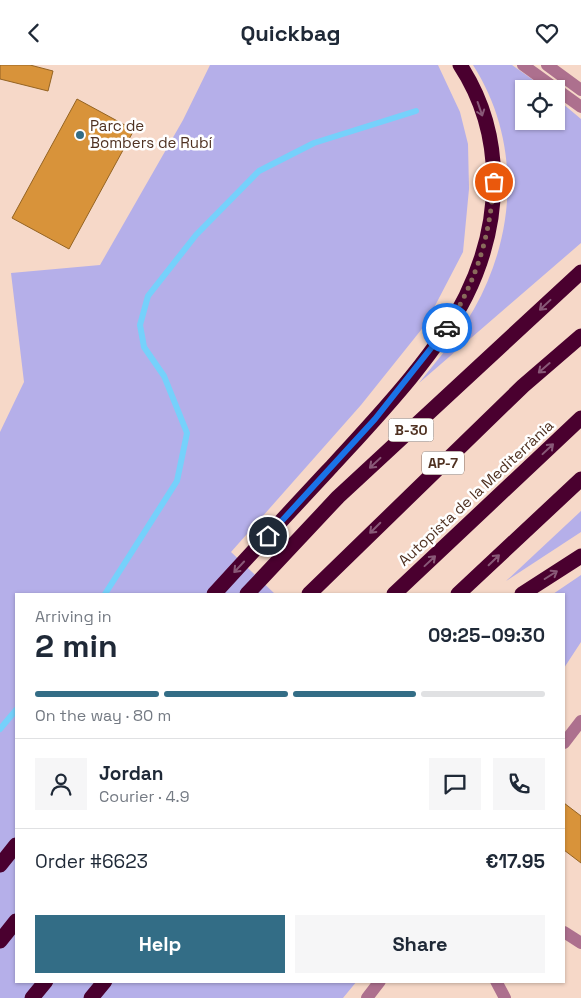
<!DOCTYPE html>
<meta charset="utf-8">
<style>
:root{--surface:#fff;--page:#f6f6f7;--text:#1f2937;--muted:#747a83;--line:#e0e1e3;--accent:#336d86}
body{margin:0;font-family:"Space Grotesk",sans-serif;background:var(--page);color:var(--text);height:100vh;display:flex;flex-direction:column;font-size:19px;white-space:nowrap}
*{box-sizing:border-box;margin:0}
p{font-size:16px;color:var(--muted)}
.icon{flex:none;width:28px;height:28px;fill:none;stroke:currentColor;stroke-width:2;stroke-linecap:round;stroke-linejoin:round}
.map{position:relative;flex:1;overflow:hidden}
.sheet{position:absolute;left:15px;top:528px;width:550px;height:390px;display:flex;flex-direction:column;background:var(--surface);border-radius:0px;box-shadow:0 1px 4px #0004}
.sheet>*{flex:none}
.controls{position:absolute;left:515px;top:15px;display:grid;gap:10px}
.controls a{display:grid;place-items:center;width:50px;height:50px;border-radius:0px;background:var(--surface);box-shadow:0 1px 4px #0004;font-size:25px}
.pin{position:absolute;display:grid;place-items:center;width:42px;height:42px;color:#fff;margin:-21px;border:2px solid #fff;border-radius:50%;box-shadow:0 1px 5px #0007}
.courier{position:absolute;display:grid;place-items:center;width:50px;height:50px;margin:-25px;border:4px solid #1a73e8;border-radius:50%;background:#fff;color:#222;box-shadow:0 1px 6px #0007}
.summary em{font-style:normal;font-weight:700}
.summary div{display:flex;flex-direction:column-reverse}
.summary{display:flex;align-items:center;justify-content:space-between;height:85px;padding:0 20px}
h1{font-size:32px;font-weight:700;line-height:38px}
.bar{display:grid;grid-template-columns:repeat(4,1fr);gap:8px 5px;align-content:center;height:60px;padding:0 20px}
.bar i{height:6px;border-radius:4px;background:var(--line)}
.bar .current{background:var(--accent)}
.bar p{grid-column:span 4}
.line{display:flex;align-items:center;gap:12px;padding:0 20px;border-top:1px solid var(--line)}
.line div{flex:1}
.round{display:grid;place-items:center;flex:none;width:52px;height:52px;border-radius:0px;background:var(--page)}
.primary-button{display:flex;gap:10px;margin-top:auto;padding:10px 20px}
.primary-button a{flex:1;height:58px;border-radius:0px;background:var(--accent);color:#fff;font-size:20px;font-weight:700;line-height:58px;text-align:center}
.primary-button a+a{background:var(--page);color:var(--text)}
header{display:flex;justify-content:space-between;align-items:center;height:65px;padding:0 20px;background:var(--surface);font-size:22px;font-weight:700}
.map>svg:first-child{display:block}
.green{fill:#b5afe9}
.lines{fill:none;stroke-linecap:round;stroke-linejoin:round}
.stream{stroke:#75d1fb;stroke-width:6}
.building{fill:#d8933a;stroke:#946322}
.minor{stroke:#ad708e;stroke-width:12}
.highway{stroke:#4a002f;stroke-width:15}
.oneway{stroke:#895978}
.done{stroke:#896b5b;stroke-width:5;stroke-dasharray:0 9}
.route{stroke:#1a73e8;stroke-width:6}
.poi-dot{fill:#336d86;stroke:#fff;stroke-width:2}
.labels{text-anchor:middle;stroke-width:5;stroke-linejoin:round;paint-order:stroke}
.shield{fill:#fff;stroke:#846f64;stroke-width:1}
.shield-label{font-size:14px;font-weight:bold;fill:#4f3121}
.poi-label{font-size:15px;fill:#4f3121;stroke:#fff;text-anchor:start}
.street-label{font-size:15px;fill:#4f3121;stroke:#fff}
</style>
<header><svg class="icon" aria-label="back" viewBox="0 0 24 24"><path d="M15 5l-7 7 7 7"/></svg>Quickbag<svg class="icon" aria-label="heart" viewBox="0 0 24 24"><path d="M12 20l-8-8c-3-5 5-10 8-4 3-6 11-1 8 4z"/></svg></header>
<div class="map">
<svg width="581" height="933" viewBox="0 0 581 933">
<rect width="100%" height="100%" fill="#f6d8c8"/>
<!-- green -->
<g class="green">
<polygon points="210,0 438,0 460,47 468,79 469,124 463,187 425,260 361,340 231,487 275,529 16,529 16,916 357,916 343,933 0,933 0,367 24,317 11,208 100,200 183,55"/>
<path d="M473 0H512L546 24H524V56H556V33L581 54V178L419 318C438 294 459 270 474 244 517 168 521 75 473 0Z"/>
<polygon points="581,446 581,467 506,516"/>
<polygon points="581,510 581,577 564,603 564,529 553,529"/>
</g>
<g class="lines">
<!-- stream -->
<g class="stream">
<polyline points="105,529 177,416 187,368 164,311 144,282 140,260 148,231 196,170 259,106 314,78 416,46"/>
<polyline points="0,664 16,645"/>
</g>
</g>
<!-- building -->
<g class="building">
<polygon points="0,0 30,0 53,6 48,26 0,14"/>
<polygon points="77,34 134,65 69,184 12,153"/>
<polygon points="564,738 581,751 581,798 564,785"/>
</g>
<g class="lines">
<!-- minor -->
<g class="minor">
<polyline points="523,0 581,42"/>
<polyline points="547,0 581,25"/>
<polyline points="564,678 581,656"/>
<polyline points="564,867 581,878"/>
<polyline points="496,916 505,933"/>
<polyline points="367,933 380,916"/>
</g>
<!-- highway -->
<g class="highway">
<path d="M214 529C254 485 295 441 335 398 378 351 437 289 466 231 502 158 506 70 460 0"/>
<polyline points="247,529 338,432 581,207"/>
<polyline points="309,529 523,321 581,271"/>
<polyline points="394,529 581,353"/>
<polyline points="458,529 581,414"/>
<polyline points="522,529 581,491"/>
<polyline points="0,800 16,780"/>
<polyline points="0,876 16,856"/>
<polyline points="32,933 46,916"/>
<polyline points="91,933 105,916"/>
</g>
</g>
<!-- one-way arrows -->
<defs><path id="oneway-shaft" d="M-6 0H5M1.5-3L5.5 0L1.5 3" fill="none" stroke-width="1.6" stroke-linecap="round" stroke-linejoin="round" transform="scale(1.25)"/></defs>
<g class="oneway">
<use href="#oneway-shaft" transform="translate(480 44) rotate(71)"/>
<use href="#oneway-shaft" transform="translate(545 240) rotate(137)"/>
<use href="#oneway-shaft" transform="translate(544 303) rotate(139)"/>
<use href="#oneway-shaft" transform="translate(548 384) rotate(-43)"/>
<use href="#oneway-shaft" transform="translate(375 398) rotate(137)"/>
<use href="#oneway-shaft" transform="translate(375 463) rotate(135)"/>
<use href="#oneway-shaft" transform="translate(494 495) rotate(-44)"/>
<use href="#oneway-shaft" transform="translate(430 496) rotate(-43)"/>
<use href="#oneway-shaft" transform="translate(239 502) rotate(133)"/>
<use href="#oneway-shaft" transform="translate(551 510) rotate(-32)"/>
</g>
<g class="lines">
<!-- done -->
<path class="done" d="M447 263C477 213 489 175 494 117"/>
<!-- route -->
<polyline class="route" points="268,471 375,354 447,263"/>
</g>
<!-- markers -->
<circle class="poi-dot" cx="80" cy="70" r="5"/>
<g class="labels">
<!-- shield labels -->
<g class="shield">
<rect x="388.5" y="353.5" width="45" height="23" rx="4"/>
<rect x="422" y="386.5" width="42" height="23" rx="4"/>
</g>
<g class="shield-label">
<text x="411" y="370">B-30</text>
<text x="443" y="403">AP-7</text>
</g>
<!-- poi labels -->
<g class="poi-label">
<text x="90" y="66">Parc de<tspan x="90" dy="17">Bombers de Rubí</tspan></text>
</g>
<!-- street labels -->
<g class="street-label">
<text transform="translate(476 428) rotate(-43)" y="5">Autopista de la Mediterrània</text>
</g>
</g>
</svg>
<div class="controls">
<a><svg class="icon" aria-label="locate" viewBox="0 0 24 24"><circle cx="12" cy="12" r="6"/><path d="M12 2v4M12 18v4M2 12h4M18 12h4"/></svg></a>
</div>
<div class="pin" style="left:494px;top:117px;background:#ea580c"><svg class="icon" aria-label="bag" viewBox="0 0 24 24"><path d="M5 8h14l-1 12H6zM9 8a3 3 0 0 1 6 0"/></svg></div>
<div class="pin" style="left:268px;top:471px;background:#1f2937"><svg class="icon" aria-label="home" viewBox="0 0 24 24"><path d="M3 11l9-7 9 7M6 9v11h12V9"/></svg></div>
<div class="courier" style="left:447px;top:263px"><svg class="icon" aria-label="car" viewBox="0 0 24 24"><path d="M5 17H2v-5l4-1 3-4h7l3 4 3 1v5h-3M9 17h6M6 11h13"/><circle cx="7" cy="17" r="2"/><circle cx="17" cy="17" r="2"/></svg></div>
<section class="sheet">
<div class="summary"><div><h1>2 min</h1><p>Arriving in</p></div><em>09:25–09:30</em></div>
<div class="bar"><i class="current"></i><i class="current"></i><i class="current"></i><i></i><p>On the way · 80 m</p></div>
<div class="line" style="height:90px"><a class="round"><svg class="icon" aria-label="person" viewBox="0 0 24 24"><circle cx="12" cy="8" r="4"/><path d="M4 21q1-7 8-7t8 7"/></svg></a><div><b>Jordan</b><p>Courier · 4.9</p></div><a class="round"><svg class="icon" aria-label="chat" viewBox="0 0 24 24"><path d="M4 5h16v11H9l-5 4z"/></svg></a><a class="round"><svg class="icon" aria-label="phone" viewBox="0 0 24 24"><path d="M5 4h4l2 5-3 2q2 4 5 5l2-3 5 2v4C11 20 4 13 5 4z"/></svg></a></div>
<div class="line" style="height:65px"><div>Order #6623</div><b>€17.95</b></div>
<div class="primary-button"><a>Help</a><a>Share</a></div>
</section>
</div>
